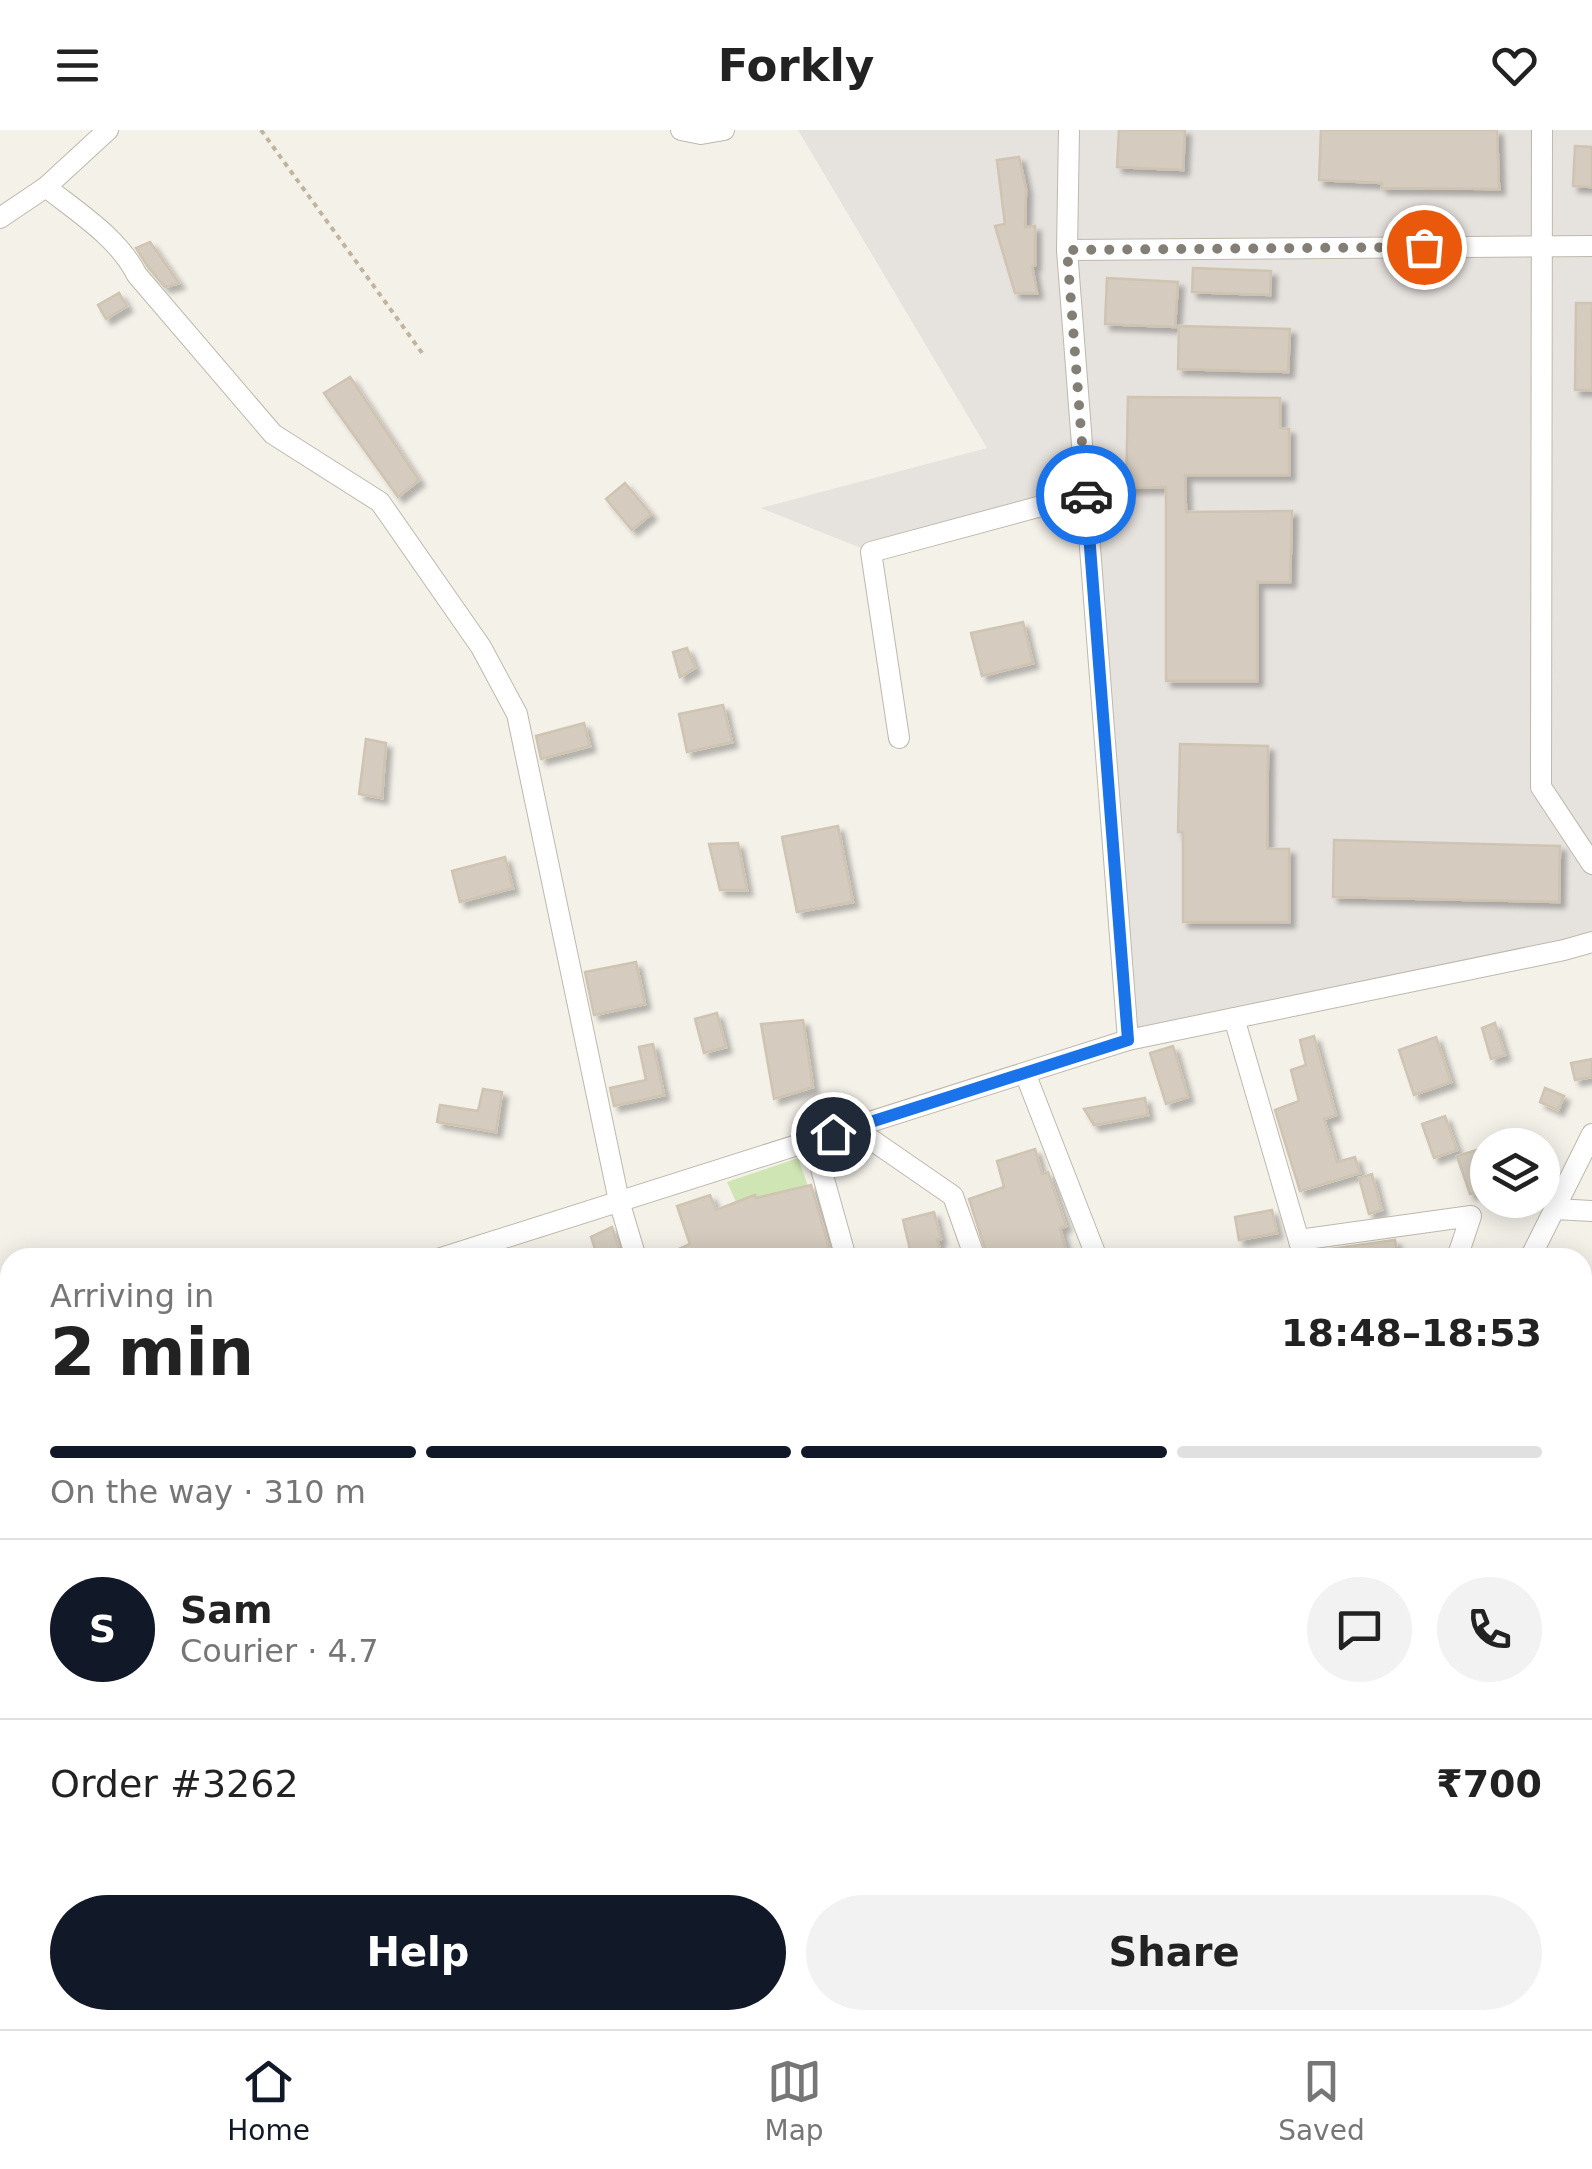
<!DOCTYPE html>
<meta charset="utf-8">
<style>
:root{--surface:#fff;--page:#f2f2f2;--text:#222;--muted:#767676;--line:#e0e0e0;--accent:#111827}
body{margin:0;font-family:"DejaVu Sans",sans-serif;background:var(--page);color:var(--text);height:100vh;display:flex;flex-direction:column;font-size:38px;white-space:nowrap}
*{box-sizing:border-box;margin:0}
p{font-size:32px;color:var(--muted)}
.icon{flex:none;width:55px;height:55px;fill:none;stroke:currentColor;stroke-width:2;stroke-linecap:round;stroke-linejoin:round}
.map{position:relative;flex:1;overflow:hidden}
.side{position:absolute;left:0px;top:1118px;width:1592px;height:782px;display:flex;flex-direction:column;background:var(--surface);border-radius:30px 30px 0 0;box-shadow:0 5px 25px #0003}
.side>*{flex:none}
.buttons{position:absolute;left:1470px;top:998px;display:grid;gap:20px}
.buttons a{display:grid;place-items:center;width:90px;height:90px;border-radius:50%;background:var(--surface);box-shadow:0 5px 25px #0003;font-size:50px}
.pin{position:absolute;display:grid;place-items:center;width:85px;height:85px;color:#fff;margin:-42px;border:5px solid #fff;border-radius:50%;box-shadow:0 2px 10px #0007}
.courier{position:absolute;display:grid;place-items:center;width:100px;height:100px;margin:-50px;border:8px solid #1a73e8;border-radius:50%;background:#fff;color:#222;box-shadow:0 2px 12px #0007}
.summary em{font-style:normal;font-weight:600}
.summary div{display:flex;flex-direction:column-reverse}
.summary{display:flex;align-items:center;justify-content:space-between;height:170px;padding:0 50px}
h1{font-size:65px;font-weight:600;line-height:75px}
.bar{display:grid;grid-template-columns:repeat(4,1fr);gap:15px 10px;align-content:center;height:120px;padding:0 50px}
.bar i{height:12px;border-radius:8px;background:var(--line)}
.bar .current{background:var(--accent)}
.bar p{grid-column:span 4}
.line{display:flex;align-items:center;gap:25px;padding:0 50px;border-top:2px solid var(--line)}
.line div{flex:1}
.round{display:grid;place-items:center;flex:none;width:105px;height:105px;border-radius:52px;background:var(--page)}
.primary-button{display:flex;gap:20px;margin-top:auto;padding:20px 50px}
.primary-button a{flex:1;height:115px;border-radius:60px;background:var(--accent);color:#fff;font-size:40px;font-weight:600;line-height:115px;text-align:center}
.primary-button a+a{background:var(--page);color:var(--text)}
header{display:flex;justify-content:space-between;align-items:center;height:130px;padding:0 50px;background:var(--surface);font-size:45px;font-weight:600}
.tabs{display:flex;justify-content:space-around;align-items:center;height:140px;border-top:2px solid var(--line);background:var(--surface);font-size:28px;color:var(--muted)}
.tabs a{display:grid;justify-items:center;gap:5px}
.tabs .current{color:var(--accent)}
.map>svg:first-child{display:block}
.residential{fill:#e7e2d7}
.industrial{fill:#e6e2de}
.green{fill:#cfe6b4}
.building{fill:#d5ccbf;stroke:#cfc4b2;stroke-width:2.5;filter:url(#shadow)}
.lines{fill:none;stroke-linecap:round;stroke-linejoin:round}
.minor-casing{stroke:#bfb8ac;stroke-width:22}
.path{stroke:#c0b49e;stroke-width:4;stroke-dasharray:5 5;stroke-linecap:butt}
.minor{stroke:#fff;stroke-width:20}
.done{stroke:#847f76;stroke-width:10;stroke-dasharray:0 18}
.route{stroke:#1a73e8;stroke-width:12}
</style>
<header><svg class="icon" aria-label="menu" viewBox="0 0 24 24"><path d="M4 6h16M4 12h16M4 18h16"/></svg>Forkly<svg class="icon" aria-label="heart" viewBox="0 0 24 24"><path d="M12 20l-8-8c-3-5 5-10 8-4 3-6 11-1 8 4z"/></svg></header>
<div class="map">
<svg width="1592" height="1899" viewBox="0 0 1592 1899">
<defs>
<filter id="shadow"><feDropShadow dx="5.5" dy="5.5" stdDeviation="2.5" flood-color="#0004"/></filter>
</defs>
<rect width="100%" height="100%" fill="#f4f1e9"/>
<!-- residential -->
<polygon class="residential" points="1592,1806 1592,1861 1584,1863 1583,1807"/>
<!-- industrial -->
<polygon class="industrial" points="798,0 1592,0 1592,812 1128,910 1086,364 871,422 761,378 987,318"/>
<!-- green -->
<polygon class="green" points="798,1028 808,1056 774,1064 777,1127 755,1065 736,1072 727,1052"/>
<!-- building -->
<g class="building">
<polygon points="1119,0 1185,0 1183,40 1117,37"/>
<polygon points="1321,0 1497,0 1499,59 1382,58 1382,53 1319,50"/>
<polygon points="1575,16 1592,17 1592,57 1573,56"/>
<polygon points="1019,27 1026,59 1025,97 1035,96 1035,135 1032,136 1037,163 1015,163 995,96 1005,94 997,30"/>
<polygon points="150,112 179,153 165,157 148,137 136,118"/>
<polygon points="1193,138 1271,141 1270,165 1192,162"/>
<polygon points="1107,148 1178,152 1175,197 1105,194"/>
<polygon points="119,163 127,176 106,189 98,175"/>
<polygon points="1576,173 1592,173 1592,260 1575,260"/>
<polygon points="1179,196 1290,199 1288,242 1178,239"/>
<polygon points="350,247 419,350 398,367 324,263"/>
<polygon points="1128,267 1280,268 1280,298 1289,299 1289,345 1185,345 1186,382 1292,381 1290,452 1257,452 1257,551 1166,551 1166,357 1126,358"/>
<polygon points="625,353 651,384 632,400 606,369"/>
<polygon points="1023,492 1033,533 982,546 971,503"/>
<polygon points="687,518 695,538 680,547 673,522"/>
<polygon points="723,575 732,612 687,622 679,584"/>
<polygon points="584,593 590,616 541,629 536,606"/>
<polygon points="366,609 386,613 382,668 359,664"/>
<polygon points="1180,614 1268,616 1267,719 1289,719 1289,792 1183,792 1183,702 1178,702"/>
<polygon points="838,696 853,772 797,782 782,707"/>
<polygon points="1334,710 1560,716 1559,772 1333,767"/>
<polygon points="738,713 747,760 720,760 709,714"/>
<polygon points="505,727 513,758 460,772 452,741"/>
<polygon points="636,832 645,874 594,885 585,842"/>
<polygon points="717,883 726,917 704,923 695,889"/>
<polygon points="803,890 813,957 774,969 761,894"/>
<polygon points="1495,893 1505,925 1491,929 1482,898"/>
<polygon points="1314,906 1336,985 1324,989 1337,1032 1355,1027 1360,1043 1300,1061 1275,980 1299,971 1291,940 1306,935 1300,910"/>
<polygon points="1436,907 1451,952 1414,965 1399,920"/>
<polygon points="653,914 664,965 614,976 610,958 646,950 639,917"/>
<polygon points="1173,916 1188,967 1166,974 1150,923"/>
<polygon points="1592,929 1592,947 1575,950 1571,933"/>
<polygon points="1545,958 1564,966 1558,980 1540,972"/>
<polygon points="483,959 502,962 496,1002 437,992 440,975 478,981"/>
<polygon points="1145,968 1148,985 1094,995 1084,979"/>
<polygon points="1445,986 1457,1020 1434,1028 1422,994"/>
<polygon points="1483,1018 1488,1033 1488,1059 1470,1064 1457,1026"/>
<polygon points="1035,1019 1042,1044 1048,1042 1066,1096 1060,1098 1068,1128 988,1128 969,1069 1004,1057 997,1031"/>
<polygon points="1372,1044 1382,1080 1369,1084 1359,1048"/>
<polygon points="811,1055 832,1128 659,1128 690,1114 677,1076 710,1065 716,1080 755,1065 756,1068"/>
<polygon points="1272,1080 1277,1103 1239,1110 1235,1087"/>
<polygon points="934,1082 941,1109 937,1110 941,1122 922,1128 912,1128 903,1090"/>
<polygon points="612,1097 622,1128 598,1128 591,1107"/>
<polygon points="1395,1110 1398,1128 1317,1128 1316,1121"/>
</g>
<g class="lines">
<!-- minor casing -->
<g class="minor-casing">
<g id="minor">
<polyline points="681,0 701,4 724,0"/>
<polyline points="1069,0 1067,120 1128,910 1564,820 1592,812"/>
<polyline points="1542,0 1541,657 1592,734"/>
<path d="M46 57C77 82 118 107 137 145L273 304 380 372 481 517 517 584 619 1071 636 1128"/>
<polyline points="0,88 46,57 108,0"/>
<polyline points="1067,120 1592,116"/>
<polyline points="899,608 871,422 1086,364"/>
<polyline points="1234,888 1304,1128"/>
<polyline points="1025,943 1097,1128"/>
<polyline points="853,997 953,1066 975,1128"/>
<polyline points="813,1010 846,1128"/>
<polyline points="1555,1079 1592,1081"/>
<polyline points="1299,1110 1471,1086 1457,1128"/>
<polyline points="441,1128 1128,910"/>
<polyline points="1530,1128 1592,1004"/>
<polyline points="1582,1229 1592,1228"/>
<polyline points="0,1359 10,1286"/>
<polyline points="1582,1408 1592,1406"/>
<polyline points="1582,1528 1592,1527"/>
<polyline points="0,1625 4,1648 10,1652"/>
<polyline points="1582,1714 1592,1713"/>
<polyline points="237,1890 242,1899"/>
<polyline points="451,1899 452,1890"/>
<polyline points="1063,1899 1065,1890"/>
</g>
</g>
<!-- path -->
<polyline class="path" points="261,0 425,227"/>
<!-- minor -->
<use href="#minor" class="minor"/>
</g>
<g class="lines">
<!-- done -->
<polyline class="done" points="1086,365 1067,120 1424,117"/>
<!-- route -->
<polyline class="route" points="833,1004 1128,910 1086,365"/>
</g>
</svg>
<div class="buttons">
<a><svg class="icon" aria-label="layers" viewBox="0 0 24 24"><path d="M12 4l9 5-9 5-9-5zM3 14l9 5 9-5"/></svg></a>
</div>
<div class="pin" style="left:1424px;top:117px;background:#ea580c"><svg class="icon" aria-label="bag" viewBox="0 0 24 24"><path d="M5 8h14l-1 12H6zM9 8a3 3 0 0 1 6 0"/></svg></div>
<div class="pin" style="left:833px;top:1004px;background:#1f2937"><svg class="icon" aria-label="home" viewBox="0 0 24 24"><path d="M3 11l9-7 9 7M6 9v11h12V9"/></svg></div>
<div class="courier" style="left:1086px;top:365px"><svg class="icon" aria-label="car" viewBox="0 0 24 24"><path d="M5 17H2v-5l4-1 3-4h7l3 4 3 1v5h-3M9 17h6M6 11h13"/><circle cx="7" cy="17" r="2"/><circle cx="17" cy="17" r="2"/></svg></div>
<section class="side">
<div class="summary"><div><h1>2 min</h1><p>Arriving in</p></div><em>18:48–18:53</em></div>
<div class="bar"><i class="current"></i><i class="current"></i><i class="current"></i><i></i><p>On the way · 310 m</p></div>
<div class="line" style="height:180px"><b class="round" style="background:var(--accent);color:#fff">S</b><div><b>Sam</b><p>Courier · 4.7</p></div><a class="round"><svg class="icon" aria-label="chat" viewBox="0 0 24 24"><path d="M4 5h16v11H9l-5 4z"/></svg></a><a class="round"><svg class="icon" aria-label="phone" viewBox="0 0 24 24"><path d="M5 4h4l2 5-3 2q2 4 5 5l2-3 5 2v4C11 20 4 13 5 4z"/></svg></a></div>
<div class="line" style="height:130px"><div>Order #3262</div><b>₹700</b></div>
<div class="primary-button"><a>Help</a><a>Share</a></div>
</section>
</div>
<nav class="tabs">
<a class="current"><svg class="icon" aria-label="home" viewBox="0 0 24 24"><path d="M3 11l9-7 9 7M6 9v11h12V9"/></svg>Home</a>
<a><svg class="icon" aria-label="map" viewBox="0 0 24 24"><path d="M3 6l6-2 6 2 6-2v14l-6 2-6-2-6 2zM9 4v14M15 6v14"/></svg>Map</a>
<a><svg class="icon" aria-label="saved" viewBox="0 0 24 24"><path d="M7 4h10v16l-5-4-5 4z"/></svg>Saved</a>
</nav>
